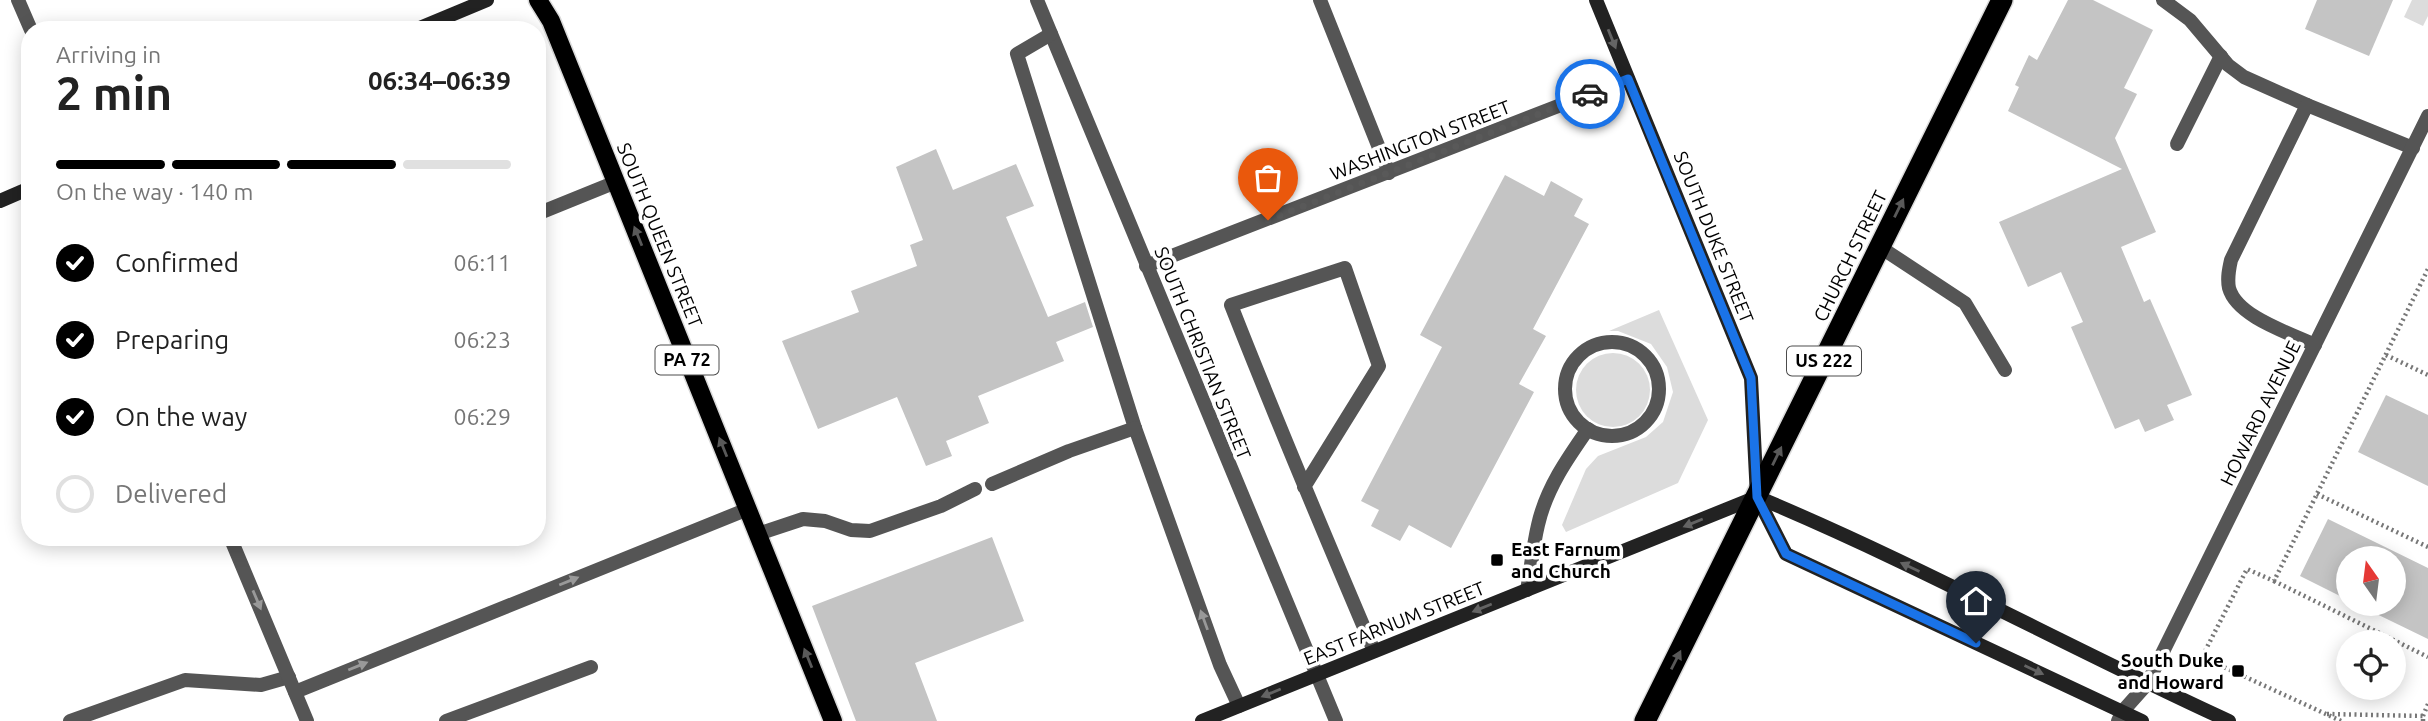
<!DOCTYPE html>
<meta charset="utf-8">
<style>
:root{--surface:#fff;--page:#f2f2f2;--text:#222;--muted:#767676;--line:#e0e0e0;--accent:#000}
body{margin:0;font-family:Ubuntu,sans-serif;background:var(--page);color:var(--text);height:100vh;display:flex;flex-direction:column;font-size:26px;white-space:nowrap}
*{box-sizing:border-box;margin:0}
p{font-size:23px;color:var(--muted)}
.icon{flex:none;width:38px;height:38px;fill:none;stroke:currentColor;stroke-width:2;stroke-linecap:round;stroke-linejoin:round}
.map{position:relative;flex:1;overflow:hidden}
.details{position:absolute;left:21px;top:21px;width:525px;height:525px;display:flex;flex-direction:column;background:var(--surface);border-radius:28px;box-shadow:0 4px 18px #0003}
.details>*{flex:none}
.needle{width:46px;rotate:346deg}
.controls{position:absolute;left:2336px;top:546px;display:grid;gap:14px}
.controls a{display:grid;place-items:center;width:70px;height:70px;border-radius:50%;background:var(--surface);box-shadow:0 4px 18px #0003;font-size:35px}
.pin{position:absolute;display:grid;place-items:center;width:60px;height:60px;color:#fff;margin:-72px -30px;border-radius:50% 50% 50% 0;rotate:-45deg;box-shadow:0 0 7px #0007}
.pin .icon{rotate:45deg}
.courier{position:absolute;display:grid;place-items:center;width:70px;height:70px;margin:-35px;border:5px solid #1a73e8;border-radius:50%;background:#fff;color:#222;box-shadow:0 2px 9px #0007}
.head em{font-style:normal;font-weight:700}
.head div{display:flex;flex-direction:column-reverse}
.head{display:flex;align-items:center;justify-content:space-between;height:119px;padding:0 35px}
h1{font-size:46px;font-weight:700;line-height:52px}
.bar{display:grid;grid-template-columns:repeat(4,1fr);gap:10px 7px;align-content:center;height:84px;padding:0 35px}
.bar i{height:9px;border-radius:5px;background:var(--line)}
.bar .current{background:var(--accent)}
.bar p{grid-column:span 4}
ol{padding:0 35px;list-style:none}
li{display:flex;align-items:center;gap:21px;height:77px}
li p{margin-inline-start:auto}
li .icon{padding:7px;border-radius:50%;background:var(--accent);color:#fff;stroke-width:4}
li:last-child{color:var(--muted)}
li i{width:38px;height:38px;border:4px solid var(--line);border-radius:50%}
.map>svg:first-child{display:block}
.green{fill:#dcdcdc}
.building{fill:#c4c4c4}
.lines{fill:none;stroke-linecap:round;stroke-linejoin:round}
.primary-casing{stroke:#dbdbdb;stroke-width:21}
.highway-casing{stroke:#dbdbdb;stroke-width:24}
.path{stroke:#777;stroke-width:4.5;stroke-dasharray:2 3.5;stroke-linecap:butt}
.lane{stroke:#555;stroke-width:14}
.street{stroke:#555;stroke-width:14}
.secondary{stroke:#222;stroke-width:14}
.primary{stroke:#000;stroke-width:18}
.highway{stroke:#000;stroke-width:21}
.oneway{fill:#646464}
.oneway2{fill:#595959}
.oneway3{fill:#999}
.done{stroke:#595959;stroke-width:7;stroke-dasharray:0 12.6}
.route{stroke:#1a73e8;stroke-width:9}
.poi-dot{fill:#000;stroke:#fff;stroke-width:2.5}
.labels{text-anchor:middle;stroke-width:7;stroke-linejoin:round;paint-order:stroke}
.shield{fill:#fff;stroke:#4c4c4c;stroke-width:2}
.shield-label{font-size:18px;font-weight:bold;fill:#000}
.street-label{font-size:19px;fill:#000;stroke:#fff}
.poi-label{font-size:19px;font-weight:bold;fill:#000;stroke:#fff;text-anchor:start}
</style>
<div class="map">
<svg width="2428" height="721" viewBox="0 0 2428 721">
<rect width="100%" height="100%" fill="#fff"/>
<!-- green -->
<g class="green">
<polygon points="2412,0 2428,0 2428,16 2423,26 2404,17"/>
<polygon points="1659,310 1708,420 1678,483 1566,532 1562,525 1586,469 1598,456 1646,437 1663,422 1673,392 1667,367 1651,344 1618,331 1609,331"/>
<circle cx="1613" cy="390" r="37"/>
</g>
<!-- building -->
<g class="building">
<polygon points="2068,0 2093,0 2153,30 2124,88 2137,94 2115,138 2156,232 2121,247 2144,302 2150,299 2192,395 2167,405 2174,420 2145,432 2139,419 2115,429 2071,327 2083,322 2061,272 2028,287 1999,222 2122,169 2008,111 2019,87 2015,85 2029,55 2037,60"/>
<polygon points="2317,0 2393,0 2369,56 2305,29"/>
<polygon points="936,149 953,190 1016,164 1034,206 1006,217 1048,317 1085,302 1093,327 1056,342 1064,361 978,396 989,423 946,441 952,456 926,466 897,397 818,429 782,341 859,312 851,291 917,266 910,245 923,240 896,167"/>
<polygon points="1505,175 1544,196 1551,181 1583,199 1574,216 1589,224 1533,329 1546,336 1519,384 1534,392 1451,548 1409,525 1400,541 1371,526 1379,510 1361,501 1442,347 1420,335"/>
<polygon points="2386,395 2428,415 2428,486 2358,452"/>
<polygon points="2328,519 2428,568 2428,639 2356,604 2394,604 2394,558 2348,558 2348,600 2300,576"/>
<polygon points="992,537 1024,621 915,663 937,721 856,721 812,606"/>
</g>
<g class="lines">
<!-- primary casing -->
<g class="primary-casing">
<polyline id="primary" points="538,0 551,21 833,721"/>
</g>
<!-- highway casing -->
<g class="highway-casing">
<polyline id="highway" points="1645,721 2002,0"/>
</g>
<!-- path -->
<g class="path">
<polyline points="2386,355 2428,375"/>
<polyline points="2317,494 2428,547"/>
<polyline points="2274,581 2428,657"/>
<polyline points="2327,714 2423,716 2423,721"/>
<polyline points="2423,716 2428,704"/>
<polyline points="2341,721 2202,657 2247,569 2274,581 2428,269"/>
</g>
<!-- lane -->
<g class="lane">
<polyline points="18,0 31,30"/>
<polyline points="1037,0 1336,721"/>
<polyline points="2163,0 2190,20 2228,65 2244,77 2307,105"/>
<polyline points="1051,34 1017,54 1135,428 1220,665 1239,706"/>
<polyline points="2177,144 2221,56"/>
<polyline points="537,214 616,182"/>
<polyline points="1880,247 1965,303 2005,370"/>
<circle cx="1612" cy="389" r="47"/>
<path d="M2315 345C2290 333 2237 317 2229 288 2227 278 2229 269 2231 260L2307 105 2413 148"/>
<polyline points="992,484 1069,451 1135,428"/>
<path d="M1304 487 1379 366 1345 268 1231 305C1277 422 1325 536 1374 651"/>
<polyline points="758,534 803,519 825,521 851,530 870,531 941,506 975,489"/>
<path d="M1527 590C1531 568 1533 546 1538 525 1546 489 1567 459 1588 429"/>
<polyline points="295,692 748,509"/>
<polyline points="70,721 185,680 261,685 289,677"/>
<polyline points="446,721 591,667"/>
</g>
<!-- street -->
<g class="street">
<polyline points="1320,0 1389,173"/>
<polyline points="1146,266 1628,79"/>
<polyline points="230,537 307,721"/>
<polyline points="2118,721 2122,712 2147,684 2428,116"/>
</g>
<!-- secondary -->
<g class="secondary">
<polyline points="1596,0 1751,378 1757,497 1786,554 2142,721"/>
<polyline points="415,30 487,0"/>
<polyline points="0,201 30,188"/>
<path d="M1757 497C1918 564 2071 649 2229 721"/>
<polyline points="1202,721 1757,497"/>
</g>
<!-- primary -->
<use href="#primary" class="primary"/>
<!-- highway -->
<use href="#highway" class="highway"/>
</g>
<!-- one-way arrows -->
<defs><path id="oneway-solid" d="M-6-.8H1V-3.2L6.5 0L1 3.2V.8H-6Z" transform="scale(1.75)"/></defs>
<g class="oneway">
<use href="#oneway-solid" transform="translate(1612 39) rotate(68)"/>
<use href="#oneway-solid" transform="translate(1693 523) rotate(158)"/>
<use href="#oneway-solid" transform="translate(1910 567) rotate(-155)"/>
<use href="#oneway-solid" transform="translate(1482 608) rotate(158)"/>
<use href="#oneway-solid" transform="translate(2034 670) rotate(25)"/>
<use href="#oneway-solid" transform="translate(1271 693) rotate(158)"/>
</g>
<g class="oneway2">
<use href="#oneway-solid" transform="translate(1899 208) rotate(-64)"/>
<use href="#oneway-solid" transform="translate(638 236) rotate(-112)"/>
<use href="#oneway-solid" transform="translate(723 447) rotate(-112)"/>
<use href="#oneway-solid" transform="translate(1777 456) rotate(-64)"/>
<use href="#oneway-solid" transform="translate(808 658) rotate(-112)"/>
<use href="#oneway-solid" transform="translate(1676 660) rotate(-63)"/>
</g>
<g class="oneway3">
<use href="#oneway-solid" transform="translate(569 581) rotate(-22)"/>
<use href="#oneway-solid" transform="translate(257 600) rotate(67)"/>
<use href="#oneway-solid" transform="translate(1204 620) rotate(-110)"/>
<use href="#oneway-solid" transform="translate(358 666) rotate(-22)"/>
</g>
<g class="lines">
<!-- done -->
<polyline class="done" points="1268,220 1590,94"/>
<!-- route -->
<polyline class="route" points="1590,94 1628,79 1751,378 1757,497 1786,554 1976,643"/>
</g>
<!-- markers -->
<g class="poi-dot">
<rect x="1490" y="553" width="14" height="14" rx="3.5"/>
<rect x="2231" y="664" width="14" height="14" rx="3.5"/>
</g>
<g class="labels">
<!-- shield labels -->
<g class="shield">
<rect x="655.5" y="345.5" width="63" height="29" rx="5"/>
<rect x="1787" y="346.5" width="74" height="29" rx="5"/>
</g>
<g class="shield-label">
<text x="687" y="366">PA 72</text>
<text x="1824" y="367">US 222</text>
</g>
<!-- street labels -->
<g class="street-label">
<text transform="translate(1420 140) rotate(-21)" y="7">WASHINGTON STREET</text>
<text transform="translate(660 235) rotate(68)" y="7">SOUTH QUEEN STREET</text>
<text transform="translate(1714 237) rotate(68)" y="7">SOUTH DUKE STREET</text>
<text transform="translate(1850 256) rotate(-64)" y="7">CHURCH STREET</text>
<text transform="translate(1203 353) rotate(68)" y="7">SOUTH CHRISTIAN STREET</text>
<text transform="translate(2260 413) rotate(-64)" y="7">HOWARD AVENUE</text>
<text transform="translate(1394 623) rotate(-22)" y="7">EAST FARNUM STREET</text>
</g>
<!-- poi labels -->
<g class="poi-label">
<text x="1511" y="556">East Farnum<tspan x="1511" dy="22">and Church</tspan></text>
<text x="2224" y="667" text-anchor="end">South Duke<tspan x="2224" dy="22">and Howard</tspan></text>
</g>
</g>
</svg>
<div class="controls">
<a><svg class="needle" viewBox="-14 -14 28 28"><path d="M0-13l5 13h-10z" fill="#e53935"/><path d="M0 13l5-13h-10z" fill="#767676"/></svg></a>
<a><svg class="icon" aria-label="locate" viewBox="0 0 24 24"><circle cx="12" cy="12" r="6"/><path d="M12 2v4M12 18v4M2 12h4M18 12h4"/></svg></a>
</div>
<div class="pin" style="left:1268px;top:220px;background:#ea580c"><svg class="icon" aria-label="bag" viewBox="0 0 24 24"><path d="M5 8h14l-1 12H6zM9 8a3 3 0 0 1 6 0"/></svg></div>
<div class="pin" style="left:1976px;top:643px;background:#1f2937"><svg class="icon" aria-label="home" viewBox="0 0 24 24"><path d="M3 11l9-7 9 7M6 9v11h12V9"/></svg></div>
<div class="courier" style="left:1590px;top:94px"><svg class="icon" aria-label="car" viewBox="0 0 24 24"><path d="M5 17H2v-5l4-1 3-4h7l3 4 3 1v5h-3M9 17h6M6 11h13"/><circle cx="7" cy="17" r="2"/><circle cx="17" cy="17" r="2"/></svg></div>
<section class="details">
<div class="head"><div><h1>2 min</h1><p>Arriving in</p></div><em>06:34–06:39</em></div>
<div class="bar"><i class="current"></i><i class="current"></i><i class="current"></i><i></i><p>On the way · 140 m</p></div>
<ol>
<li><svg class="icon" aria-label="check" viewBox="0 0 24 24"><path d="M5 12l5 5 9-10"/></svg>Confirmed<p>06:11</p></li>
<li><svg class="icon" aria-label="check" viewBox="0 0 24 24"><path d="M5 12l5 5 9-10"/></svg>Preparing<p>06:23</p></li>
<li><svg class="icon" aria-label="check" viewBox="0 0 24 24"><path d="M5 12l5 5 9-10"/></svg>On the way<p>06:29</p></li>
<li><i></i>Delivered</li>
</ol>
</section>
</div>
